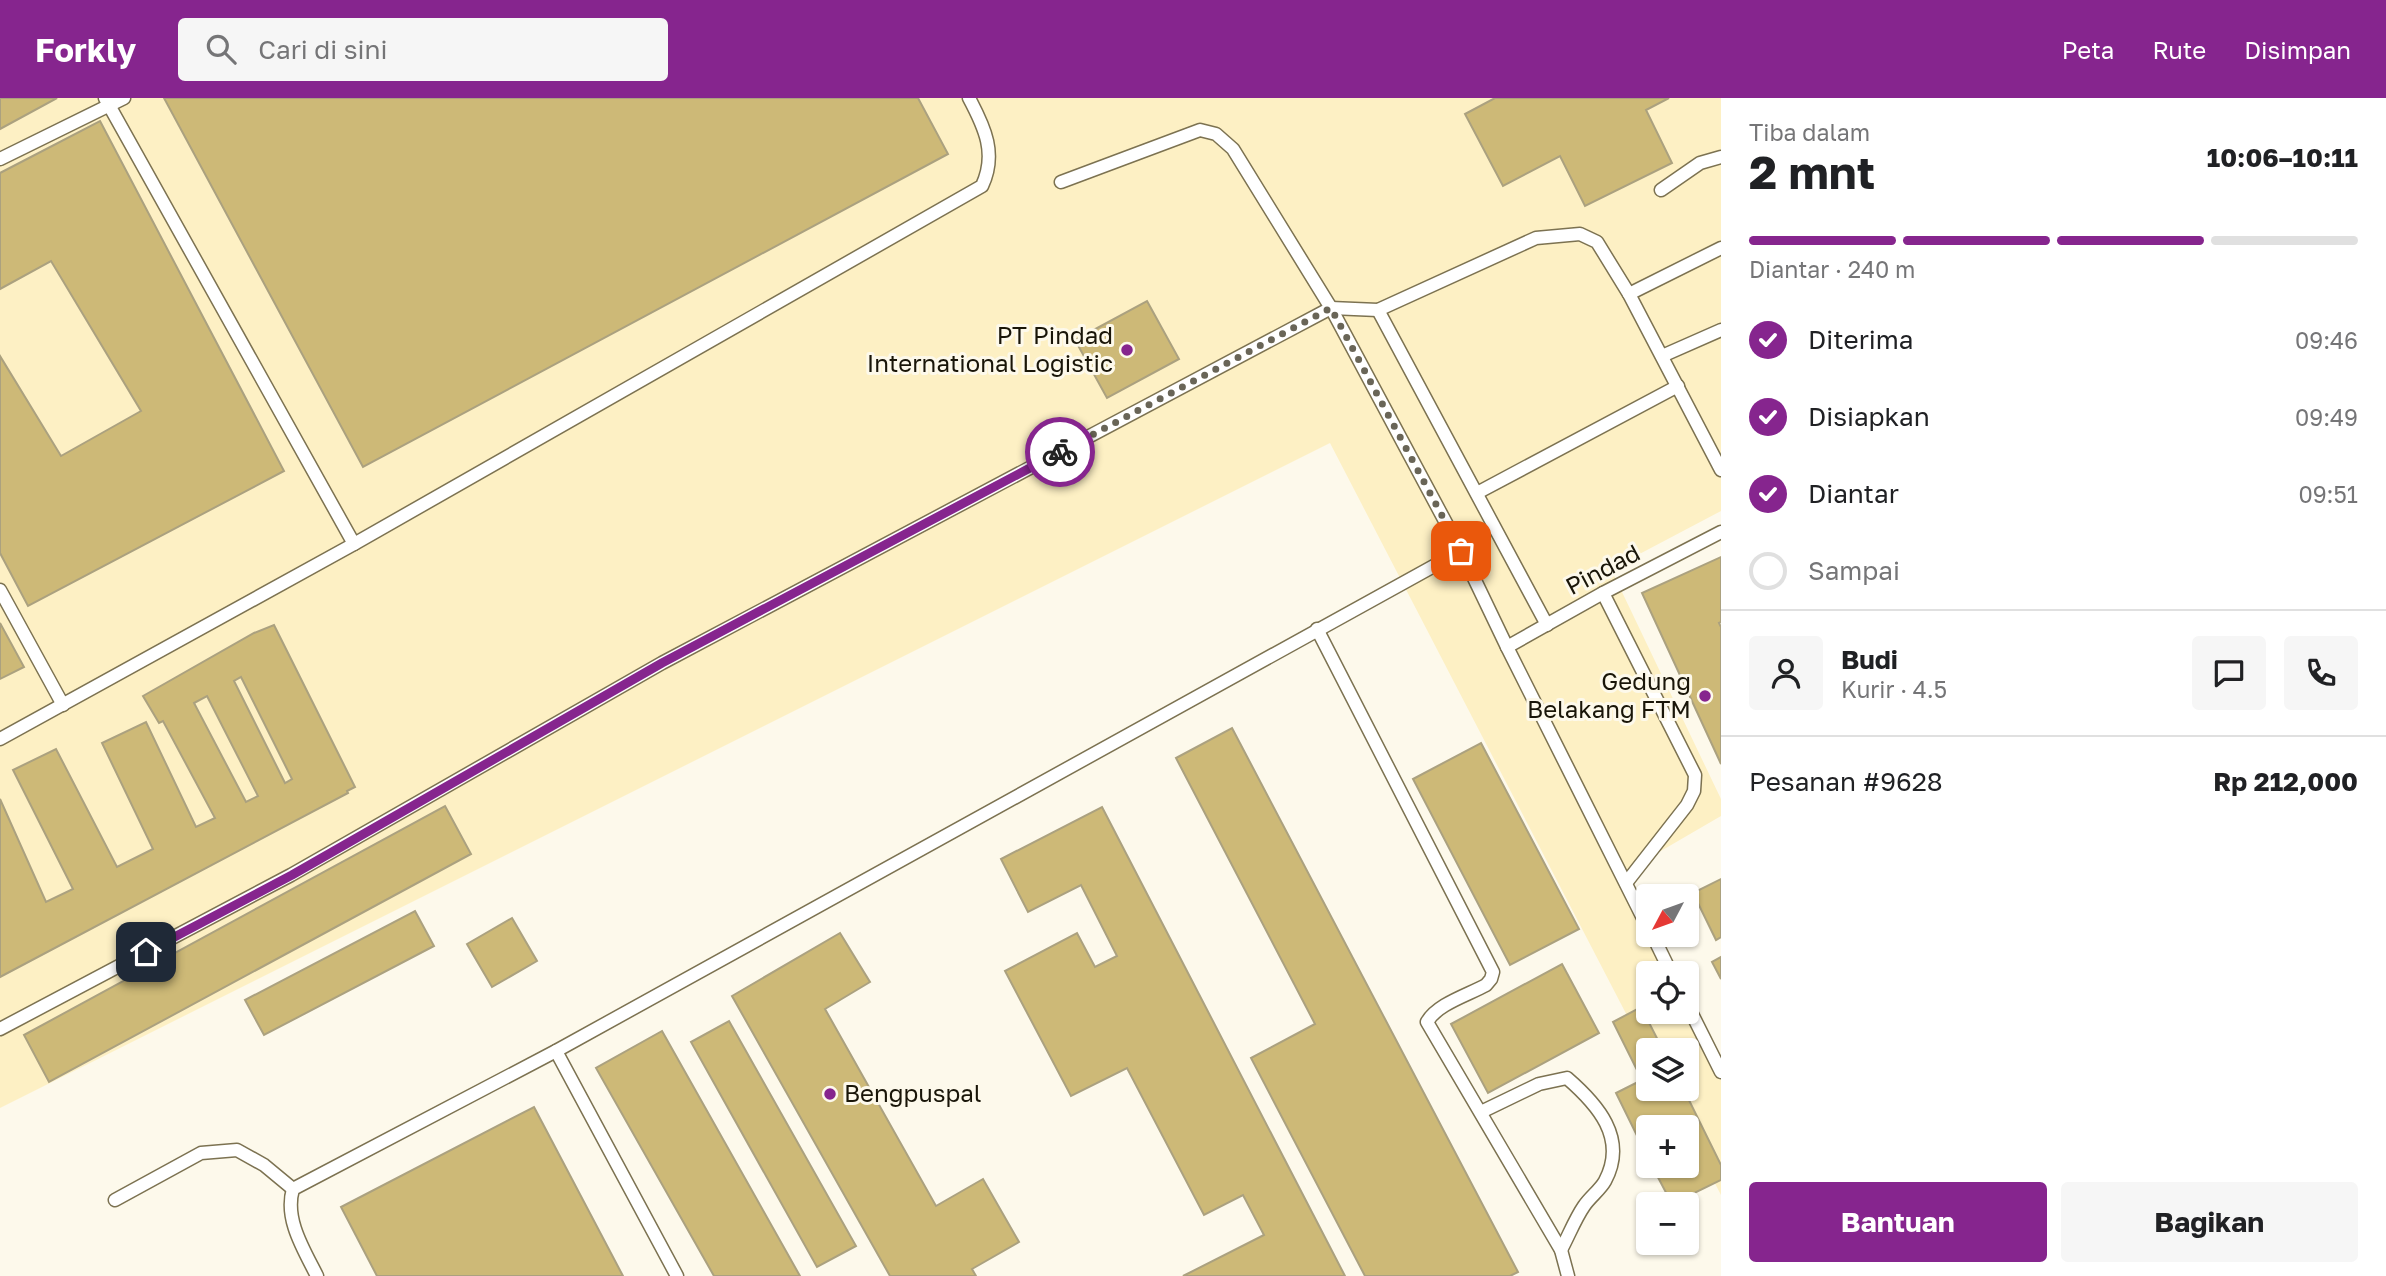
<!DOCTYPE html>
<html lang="id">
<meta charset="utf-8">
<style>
:root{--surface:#fff;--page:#f6f6f6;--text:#202124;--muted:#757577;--line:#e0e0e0;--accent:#86258e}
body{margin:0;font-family:"Golos Text",sans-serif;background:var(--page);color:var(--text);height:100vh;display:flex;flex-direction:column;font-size:26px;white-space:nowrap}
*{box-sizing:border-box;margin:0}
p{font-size:23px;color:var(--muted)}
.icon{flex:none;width:38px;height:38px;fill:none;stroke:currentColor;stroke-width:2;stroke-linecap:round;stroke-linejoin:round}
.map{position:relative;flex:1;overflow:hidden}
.drawer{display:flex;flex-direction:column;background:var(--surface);width:665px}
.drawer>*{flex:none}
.needle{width:46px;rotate:229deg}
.buttons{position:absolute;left:1636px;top:786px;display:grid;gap:14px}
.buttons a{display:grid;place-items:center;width:63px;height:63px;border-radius:7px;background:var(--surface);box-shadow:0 2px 5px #0004;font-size:35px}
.pin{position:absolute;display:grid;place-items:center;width:60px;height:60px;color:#fff;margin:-30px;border-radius:14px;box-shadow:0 4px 10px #0006}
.courier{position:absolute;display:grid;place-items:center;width:70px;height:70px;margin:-35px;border:5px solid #86258e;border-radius:50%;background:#fff;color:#222;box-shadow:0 2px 9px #0007}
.overview em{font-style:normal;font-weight:700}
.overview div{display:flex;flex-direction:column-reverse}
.overview{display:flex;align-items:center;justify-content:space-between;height:119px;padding:0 28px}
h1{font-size:46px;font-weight:700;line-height:52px}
.bar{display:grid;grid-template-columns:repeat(4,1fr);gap:10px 7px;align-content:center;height:84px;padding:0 28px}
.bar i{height:9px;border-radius:5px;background:var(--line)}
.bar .current{background:var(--accent)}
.bar p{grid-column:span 4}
.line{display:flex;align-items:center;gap:18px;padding:0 28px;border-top:2px solid var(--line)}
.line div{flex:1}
.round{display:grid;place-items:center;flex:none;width:74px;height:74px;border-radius:7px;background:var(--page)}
ol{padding:0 28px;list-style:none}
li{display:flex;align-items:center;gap:21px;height:77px}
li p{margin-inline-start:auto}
li .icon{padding:7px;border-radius:50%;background:var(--accent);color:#fff;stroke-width:4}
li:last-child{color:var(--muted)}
li i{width:38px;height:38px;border:4px solid var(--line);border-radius:50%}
.cta{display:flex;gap:14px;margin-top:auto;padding:14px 28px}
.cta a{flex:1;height:80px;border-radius:7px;background:var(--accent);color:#fff;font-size:28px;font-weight:700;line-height:80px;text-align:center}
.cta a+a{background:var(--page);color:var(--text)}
header{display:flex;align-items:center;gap:42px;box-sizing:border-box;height:98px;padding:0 35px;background:var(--accent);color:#fff}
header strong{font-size:33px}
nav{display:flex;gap:38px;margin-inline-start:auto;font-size:24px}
.search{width:490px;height:63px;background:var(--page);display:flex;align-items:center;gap:18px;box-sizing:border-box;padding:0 24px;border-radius:7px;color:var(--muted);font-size:26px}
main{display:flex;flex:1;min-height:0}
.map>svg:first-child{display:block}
.built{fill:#fdf0c4}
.building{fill:#cdb977;stroke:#aba17f;stroke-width:2;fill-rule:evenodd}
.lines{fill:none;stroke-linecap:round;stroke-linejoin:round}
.lane-casing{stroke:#7c7251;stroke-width:15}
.lane{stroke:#fff;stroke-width:12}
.done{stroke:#696557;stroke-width:7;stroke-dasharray:0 12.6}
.route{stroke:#86258e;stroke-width:9}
.poi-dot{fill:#86258e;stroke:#fdf9eb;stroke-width:2.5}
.labels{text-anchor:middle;stroke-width:6;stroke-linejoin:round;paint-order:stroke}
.poi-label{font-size:24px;fill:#191508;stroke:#fdf9eb;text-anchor:end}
.street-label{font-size:24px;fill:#191508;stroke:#fdf9eb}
</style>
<header>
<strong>Forkly</strong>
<div class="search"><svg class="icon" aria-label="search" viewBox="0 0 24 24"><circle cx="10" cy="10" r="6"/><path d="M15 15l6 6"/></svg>Cari di sini</div>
<nav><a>Peta</a><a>Rute</a><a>Disimpan</a></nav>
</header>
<main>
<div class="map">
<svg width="1721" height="1178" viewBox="0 0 1721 1178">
<rect width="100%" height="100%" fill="#fdf9eb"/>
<!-- built -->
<polygon class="built" points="0,0 1721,0 1721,413 1611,471 1721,701 1721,718 1623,775 1676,875 1648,875 1648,914 1687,914 1687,897 1721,961 1721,1097 1666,991 1687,990 1687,952 1648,952 1648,958 1330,345 0,1010"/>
<!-- building -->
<g class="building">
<polygon points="0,0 57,0 0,31"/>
<polygon points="164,0 918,0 948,56 363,369"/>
<polygon points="1495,0 1669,0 1646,12 1672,65 1585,108 1560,58 1503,88 1465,16"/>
<polygon points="100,23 284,373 28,508 0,455 0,258 61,358 141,313 51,163 0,191 0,75"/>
<polygon points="1147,203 1179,261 1107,300 1075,242"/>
<polygon points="1721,459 1721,524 1719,525 1721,529 1721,666 1642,495"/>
<polygon points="0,525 24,569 0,581"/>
<path d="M274 527 355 689 347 693 348 695 0 879V701L46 804 73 791 13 672 56 651 117 769 153 751 102 645 146 624 196 729 215 720 163 623 159 625 143 598 254 535ZM241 579 292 681 285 685 234 583ZM207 598 258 698 246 704 194 605Z"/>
<polygon points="1232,630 1518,1174 1510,1178 1365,1178 1251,960 1315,926 1176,660"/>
<polygon points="1481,645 1579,831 1510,867 1413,681"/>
<polygon points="445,708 471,756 49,984 24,937"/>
<polygon points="1102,709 1345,1178 1183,1178 1264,1137 1243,1097 1204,1117 1127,970 1071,998 1005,873 1077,835 1095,869 1117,858 1081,787 1028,814 1001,761"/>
<polygon points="1721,781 1721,839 1716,842 1693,795"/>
<polygon points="415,813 434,848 264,937 245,902"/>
<polygon points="512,820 537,863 492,889 467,846"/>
<polygon points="840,835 870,884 825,911 936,1108 983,1081 1019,1144 972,1171 976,1178 890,1178 732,898"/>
<polygon points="1721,859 1721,881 1712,864"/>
<polygon points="1562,866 1599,935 1488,995 1451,926"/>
<polygon points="1641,909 1663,952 1648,952 1648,990 1683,990 1721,1067 1721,1082 1672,1106 1652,1068 1687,1068 1687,1029 1648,1029 1648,1060 1616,995 1642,982 1613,924"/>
<polygon points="729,923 856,1148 817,1169 691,944"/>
<polygon points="662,933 800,1178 714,1178 596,970"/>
<polygon points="534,1009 623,1178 377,1178 341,1109"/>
</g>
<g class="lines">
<!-- lane casing -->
<g class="lane-casing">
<g id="lane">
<path d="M105 0 354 446 982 88C997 56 985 30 969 0"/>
<polyline points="0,61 124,0"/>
<polyline points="1061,84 1200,32 1216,36 1233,51 1331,210 1461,453 1507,549 1648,830"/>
<polyline points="1661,92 1700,65 1721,59"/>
<polyline points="1629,196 1721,150"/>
<polyline points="1378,212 1547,527"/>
<polyline points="1662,258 1721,232"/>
<polyline points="1477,395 1678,288"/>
<polyline points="0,492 63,607"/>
<polyline points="1603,495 1695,677 1694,693 1687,707 1626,785"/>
<path d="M1317 531 1493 874 1491 881 1486 887C1468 897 1437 906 1427 924L1561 1152 1568 1178"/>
<polyline points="1507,549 1603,495 1721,434"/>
<polyline points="0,641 354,446"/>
<polyline points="1652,836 1671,875"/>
<polyline points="1687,906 1721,974"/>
<polyline points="0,931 291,777 662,565 1331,210 1378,212 1536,140 1580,136 1597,144 1629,196 1721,372"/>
<polyline points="556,953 677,1178"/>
<path d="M1481 1014 1539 986 1567 980C1597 1006 1628 1040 1605 1083 1600 1092 1590 1099 1584 1108 1575 1121 1569 1137 1561 1152"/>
<polyline points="115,1102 201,1055 237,1052 264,1067 293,1091"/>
<path d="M317 1178C304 1152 284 1121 293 1091L556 953 1461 453"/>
</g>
</g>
<!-- lane -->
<use href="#lane" class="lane"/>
</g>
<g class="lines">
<!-- done -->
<polyline class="done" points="1060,354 1331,210 1461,453"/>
<!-- route -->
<polyline class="route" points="146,854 292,777 662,565 1060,354"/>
</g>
<!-- markers -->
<g class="poi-dot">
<circle cx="1127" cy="252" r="7"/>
<circle cx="1705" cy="598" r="7"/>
<circle cx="830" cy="996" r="7"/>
</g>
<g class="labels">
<!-- poi labels -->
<g class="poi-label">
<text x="1113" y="246">PT Pindad<tspan x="1113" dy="28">International Logistic</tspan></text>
<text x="1691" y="592">Gedung<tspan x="1691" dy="28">Belakang FTM</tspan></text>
<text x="844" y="1004" text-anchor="start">Bengpuspal</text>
</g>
<!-- street labels -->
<g class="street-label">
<text transform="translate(1603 472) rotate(-28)" y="8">Pindad</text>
</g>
</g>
</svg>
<div class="buttons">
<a><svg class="needle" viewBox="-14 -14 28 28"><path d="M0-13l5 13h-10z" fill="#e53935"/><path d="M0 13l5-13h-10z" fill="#757577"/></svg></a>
<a><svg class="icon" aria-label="locate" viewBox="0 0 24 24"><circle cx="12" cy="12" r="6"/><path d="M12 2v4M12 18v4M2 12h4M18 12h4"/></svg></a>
<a><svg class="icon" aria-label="layers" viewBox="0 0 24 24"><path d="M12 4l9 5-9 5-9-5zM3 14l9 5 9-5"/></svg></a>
<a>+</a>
<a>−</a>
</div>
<div class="pin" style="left:1461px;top:453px;background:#ea580c"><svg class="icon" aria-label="bag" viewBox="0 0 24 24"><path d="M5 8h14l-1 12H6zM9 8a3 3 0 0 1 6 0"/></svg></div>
<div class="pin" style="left:146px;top:854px;background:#1f2937"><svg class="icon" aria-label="home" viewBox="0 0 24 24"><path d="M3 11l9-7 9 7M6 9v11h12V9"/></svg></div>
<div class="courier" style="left:1060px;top:354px"><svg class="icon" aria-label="bike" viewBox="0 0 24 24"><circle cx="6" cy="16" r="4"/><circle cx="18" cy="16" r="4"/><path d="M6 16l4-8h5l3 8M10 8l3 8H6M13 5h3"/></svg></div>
</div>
<section class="drawer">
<div class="overview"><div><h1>2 mnt</h1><p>Tiba dalam</p></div><em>10:06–10:11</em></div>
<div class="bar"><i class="current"></i><i class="current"></i><i class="current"></i><i></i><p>Diantar · 240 m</p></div>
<ol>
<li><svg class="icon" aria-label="check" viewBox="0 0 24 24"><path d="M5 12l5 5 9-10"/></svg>Diterima<p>09:46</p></li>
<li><svg class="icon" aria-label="check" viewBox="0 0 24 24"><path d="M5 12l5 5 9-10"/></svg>Disiapkan<p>09:49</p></li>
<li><svg class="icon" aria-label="check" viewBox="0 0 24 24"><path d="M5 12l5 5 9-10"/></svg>Diantar<p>09:51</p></li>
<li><i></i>Sampai</li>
</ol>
<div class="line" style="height:126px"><a class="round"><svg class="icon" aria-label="person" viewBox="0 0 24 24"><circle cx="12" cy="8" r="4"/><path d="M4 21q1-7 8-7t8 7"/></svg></a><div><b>Budi</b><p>Kurir · 4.5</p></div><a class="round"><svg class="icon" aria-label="chat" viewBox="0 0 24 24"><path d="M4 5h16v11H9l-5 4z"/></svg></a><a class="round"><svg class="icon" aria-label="phone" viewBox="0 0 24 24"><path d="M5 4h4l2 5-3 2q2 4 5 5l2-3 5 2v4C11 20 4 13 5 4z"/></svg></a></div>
<div class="line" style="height:91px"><div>Pesanan #9628</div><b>Rp 212,000</b></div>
<div class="cta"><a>Bantuan</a><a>Bagikan</a></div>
</section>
</main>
